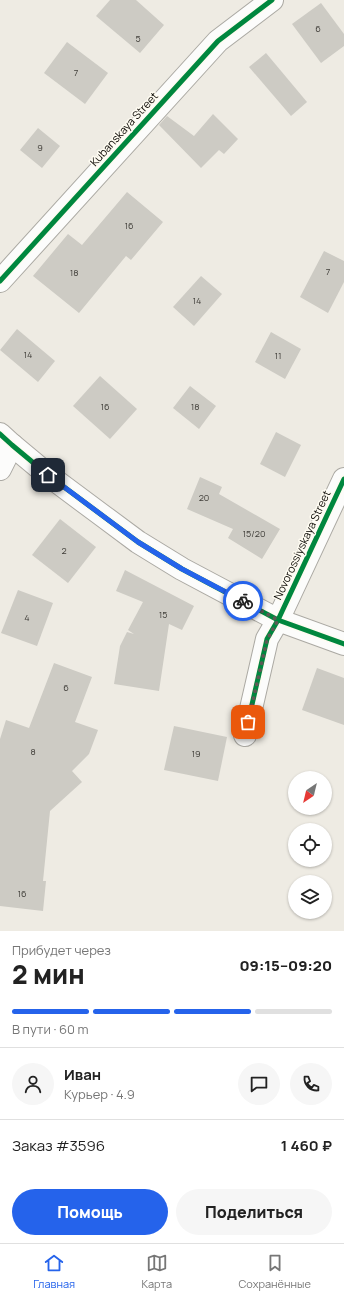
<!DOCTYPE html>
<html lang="ru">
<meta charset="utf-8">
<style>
:root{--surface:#fff;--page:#f6f6f6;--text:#222;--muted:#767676;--line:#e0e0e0;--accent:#2563eb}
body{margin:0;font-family:Manrope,sans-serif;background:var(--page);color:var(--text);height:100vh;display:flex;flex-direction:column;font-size:15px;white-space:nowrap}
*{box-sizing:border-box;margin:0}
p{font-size:13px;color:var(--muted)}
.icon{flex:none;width:22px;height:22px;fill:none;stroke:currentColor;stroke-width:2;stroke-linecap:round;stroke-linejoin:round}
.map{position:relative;height:931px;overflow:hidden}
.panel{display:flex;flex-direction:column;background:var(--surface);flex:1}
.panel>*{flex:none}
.needle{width:26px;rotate:215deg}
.fabs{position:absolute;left:288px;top:771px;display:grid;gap:8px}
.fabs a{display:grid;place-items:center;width:44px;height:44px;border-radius:50%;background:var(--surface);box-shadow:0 1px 3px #0004;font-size:20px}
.pin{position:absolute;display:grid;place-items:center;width:34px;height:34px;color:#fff;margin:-17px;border-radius:8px;box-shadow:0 2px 6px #0006}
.courier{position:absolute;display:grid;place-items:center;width:40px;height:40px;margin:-20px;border:3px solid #2563eb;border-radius:50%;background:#fff;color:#222;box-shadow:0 1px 5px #0007}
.head em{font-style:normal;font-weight:800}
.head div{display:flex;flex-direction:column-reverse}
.head{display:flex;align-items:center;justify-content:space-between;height:68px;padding:0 12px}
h1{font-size:26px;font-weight:800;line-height:30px}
.bar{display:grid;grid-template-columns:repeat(4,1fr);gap:6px 4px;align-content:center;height:48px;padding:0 12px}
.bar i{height:5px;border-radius:3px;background:var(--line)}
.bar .on{background:var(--accent)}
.bar p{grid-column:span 4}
.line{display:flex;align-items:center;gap:10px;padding:0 12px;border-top:1px solid var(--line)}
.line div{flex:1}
.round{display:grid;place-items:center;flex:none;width:42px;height:42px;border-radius:21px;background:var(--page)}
.button{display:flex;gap:8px;margin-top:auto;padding:8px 12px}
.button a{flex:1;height:46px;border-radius:24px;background:var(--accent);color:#fff;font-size:16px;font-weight:800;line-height:46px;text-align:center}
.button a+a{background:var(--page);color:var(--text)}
.tabs{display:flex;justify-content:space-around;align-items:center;height:56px;border-top:1px solid var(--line);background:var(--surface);font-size:11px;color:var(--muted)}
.tabs a{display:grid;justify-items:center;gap:2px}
.tabs .on{color:var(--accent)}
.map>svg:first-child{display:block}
.building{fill:#cdcbc4}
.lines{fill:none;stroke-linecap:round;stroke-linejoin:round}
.street-casing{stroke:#aba9a3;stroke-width:24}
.secondary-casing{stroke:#aba9a3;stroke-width:24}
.street{stroke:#fcfcfb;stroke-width:22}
.secondary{stroke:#fcfcfb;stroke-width:22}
.cycleway-casing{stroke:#fefbf1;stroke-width:8}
.cycleway{stroke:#00873e;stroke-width:5}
.done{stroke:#5d5b55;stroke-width:4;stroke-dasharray:0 7.2}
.route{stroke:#2563eb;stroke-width:5}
.labels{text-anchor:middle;stroke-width:3;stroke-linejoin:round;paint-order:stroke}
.number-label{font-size:9px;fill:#3e3c37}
.street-label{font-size:11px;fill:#0f0d08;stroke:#fefbf1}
</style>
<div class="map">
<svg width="344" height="931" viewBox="0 0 344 931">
<rect width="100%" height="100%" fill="#eeebe3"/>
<!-- building -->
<g class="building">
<polygon points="110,0 136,0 164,25 140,53 96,16"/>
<polygon points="321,3 344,34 344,46 321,63 292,24"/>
<polygon points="67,42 108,73 85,104 44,73"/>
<polygon points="266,53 307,102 291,116 249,67"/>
<polygon points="213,114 238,139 224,154 219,150 201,168 159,125 167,116 194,136"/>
<polygon points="38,128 60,146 42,168 20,150"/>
<polygon points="127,192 163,222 131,260 126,256 79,313 33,276 68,234 82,245"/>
<polygon points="324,251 344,261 344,282 328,313 300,297"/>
<polygon points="201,276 222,294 194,326 173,307"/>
<polygon points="17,329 55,361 38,382 0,350"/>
<polygon points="271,332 301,349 285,379 255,362"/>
<polygon points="100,376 137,409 110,439 73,406"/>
<polygon points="190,386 216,406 199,429 173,408"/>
<polygon points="276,432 301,445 285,477 260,464"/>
<polygon points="200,477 222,487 219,494 280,529 262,559 228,538 233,529 187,509"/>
<polygon points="60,519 96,547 68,583 32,555"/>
<polygon points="125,570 194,606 182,630 169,624 159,691 114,684 120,646 127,632 134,634 128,630 143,602 116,591"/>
<polygon points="18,590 53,603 37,646 1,633"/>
<polygon points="54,663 92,677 75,722 98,730 89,754 72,771 82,782 50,811 43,881 46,881 43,911 0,906 0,739 6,720 29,728"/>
<polygon points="317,668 344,678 344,725 302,710"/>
<polygon points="174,726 227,737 218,781 164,770"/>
</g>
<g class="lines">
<!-- street casing -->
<g class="street-casing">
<g id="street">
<polyline points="0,281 218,41 272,0"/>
<polyline points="0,469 12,445"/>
<polyline points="245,735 267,639 278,620 344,479"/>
</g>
</g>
<!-- secondary casing -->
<g class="secondary-casing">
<polyline id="secondary" points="0,434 12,445 48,475 103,516 138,542 182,569 278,620 344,644"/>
</g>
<!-- street -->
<use href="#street" class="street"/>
<!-- secondary -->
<use href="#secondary" class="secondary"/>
<!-- cycleway casing -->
<g class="cycleway-casing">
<g id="cycleway">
<polyline points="0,281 218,41 272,0"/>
<polyline points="0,434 12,445 48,475 103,516 138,542 182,569 278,620 344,644"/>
<polyline points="245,735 267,639 278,620 344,479"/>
</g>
</g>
<!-- cycleway -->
<use href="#cycleway" class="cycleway"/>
</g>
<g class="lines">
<!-- done -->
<polyline class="done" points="243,601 278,620 267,640 248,722"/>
<!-- route -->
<polyline class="route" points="48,475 138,542 182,569 243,601"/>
</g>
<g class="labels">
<!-- number labels -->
<g class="number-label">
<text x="318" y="32">6</text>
<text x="138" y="42">5</text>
<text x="76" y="76">7</text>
<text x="40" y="151">9</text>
<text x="129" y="229">16</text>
<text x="328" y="275">7</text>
<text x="74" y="276">18</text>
<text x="197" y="304">14</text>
<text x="28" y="358">14</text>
<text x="278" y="359">11</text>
<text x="105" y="410">16</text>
<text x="195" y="410">18</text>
<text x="204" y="501">20</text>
<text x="254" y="537">15/20</text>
<text x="64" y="554">2</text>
<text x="163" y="618">15</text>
<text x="27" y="621">4</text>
<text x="66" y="691">6</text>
<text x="33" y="755">8</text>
<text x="196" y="757">19</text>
<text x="22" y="897">16</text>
</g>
<!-- street labels -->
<g class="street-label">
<text transform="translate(124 129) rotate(-48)" y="4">Kubanskaya Street</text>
<text transform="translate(302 545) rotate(-65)" y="4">Novorossiyskaya Street</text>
</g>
</g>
</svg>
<div class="fabs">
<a><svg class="needle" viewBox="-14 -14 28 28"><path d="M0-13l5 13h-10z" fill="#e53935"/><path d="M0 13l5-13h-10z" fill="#767676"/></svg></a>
<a><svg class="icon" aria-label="locate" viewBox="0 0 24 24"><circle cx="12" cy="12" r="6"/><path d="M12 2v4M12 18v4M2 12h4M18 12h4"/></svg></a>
<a><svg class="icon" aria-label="layers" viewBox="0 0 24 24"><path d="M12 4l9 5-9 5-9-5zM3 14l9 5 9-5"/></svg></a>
</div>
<div class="pin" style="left:248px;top:722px;background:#ea580c"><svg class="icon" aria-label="bag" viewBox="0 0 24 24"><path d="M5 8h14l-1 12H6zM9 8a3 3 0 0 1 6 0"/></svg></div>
<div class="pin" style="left:48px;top:475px;background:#1f2937"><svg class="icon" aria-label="home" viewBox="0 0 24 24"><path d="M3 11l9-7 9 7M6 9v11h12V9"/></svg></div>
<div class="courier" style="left:243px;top:601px"><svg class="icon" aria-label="bike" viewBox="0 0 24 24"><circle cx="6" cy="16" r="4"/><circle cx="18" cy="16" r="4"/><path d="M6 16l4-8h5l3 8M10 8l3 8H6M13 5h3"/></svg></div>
</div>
<section class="panel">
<div class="head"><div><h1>2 мин</h1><p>Прибудет через</p></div><em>09:15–09:20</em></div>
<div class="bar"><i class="on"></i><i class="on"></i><i class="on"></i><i></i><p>В пути · 60 m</p></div>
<div class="line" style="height:72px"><a class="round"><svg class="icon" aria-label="person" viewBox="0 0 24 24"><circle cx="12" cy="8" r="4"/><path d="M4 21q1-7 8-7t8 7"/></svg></a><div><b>Иван</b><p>Курьер · 4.9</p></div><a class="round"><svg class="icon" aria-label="chat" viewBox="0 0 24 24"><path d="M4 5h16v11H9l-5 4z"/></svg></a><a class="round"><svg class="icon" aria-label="phone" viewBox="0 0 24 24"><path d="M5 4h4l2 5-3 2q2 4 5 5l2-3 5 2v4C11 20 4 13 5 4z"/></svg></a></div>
<div class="line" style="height:52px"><div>Заказ #3596</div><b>1 460 ₽</b></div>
<div class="button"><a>Помощь</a><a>Поделиться</a></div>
</section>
<nav class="tabs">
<a class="on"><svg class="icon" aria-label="home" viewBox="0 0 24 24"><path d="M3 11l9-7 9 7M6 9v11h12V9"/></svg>Главная</a>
<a><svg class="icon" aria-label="map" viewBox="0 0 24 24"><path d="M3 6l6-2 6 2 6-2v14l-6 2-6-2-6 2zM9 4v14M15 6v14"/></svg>Карта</a>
<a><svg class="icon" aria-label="saved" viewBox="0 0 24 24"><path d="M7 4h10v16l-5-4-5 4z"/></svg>Сохранённые</a>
</nav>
